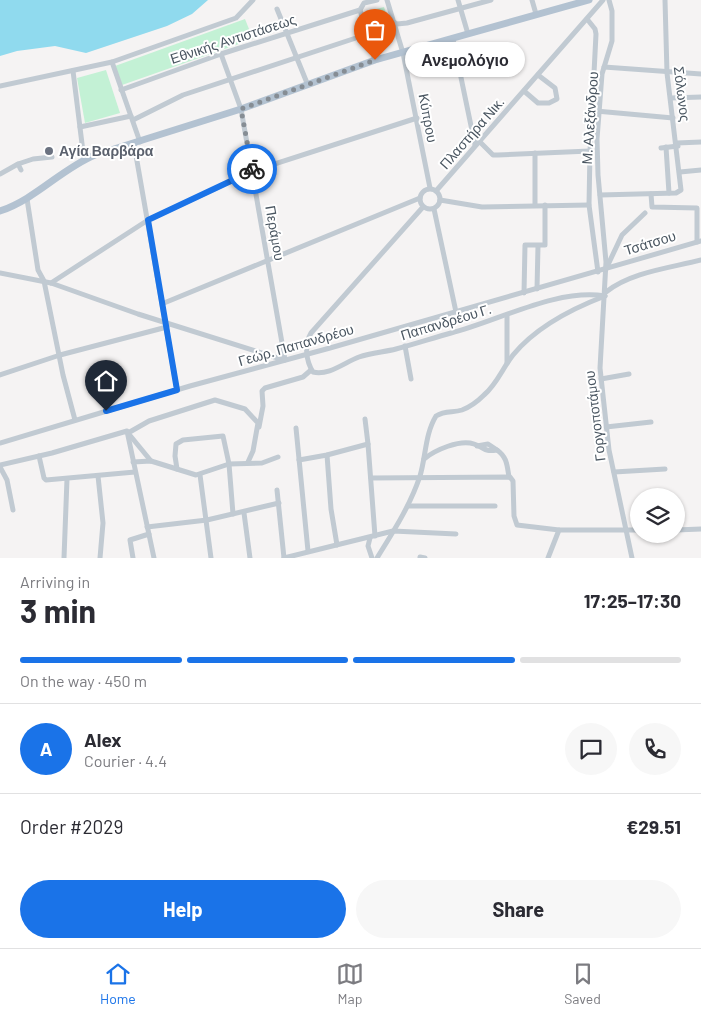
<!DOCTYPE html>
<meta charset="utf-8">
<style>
:root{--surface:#fff;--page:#f7f7f7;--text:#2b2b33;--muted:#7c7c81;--line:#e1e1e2;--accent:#1a73e8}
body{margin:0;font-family:Barlow,sans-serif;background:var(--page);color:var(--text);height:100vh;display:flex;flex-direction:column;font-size:19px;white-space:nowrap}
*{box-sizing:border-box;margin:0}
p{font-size:16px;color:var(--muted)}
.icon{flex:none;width:28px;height:28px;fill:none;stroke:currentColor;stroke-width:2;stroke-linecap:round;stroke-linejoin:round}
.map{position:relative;height:558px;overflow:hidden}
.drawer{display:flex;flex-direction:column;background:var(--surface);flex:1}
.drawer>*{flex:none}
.controls{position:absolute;left:630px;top:488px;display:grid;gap:10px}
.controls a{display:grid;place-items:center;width:55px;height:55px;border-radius:50%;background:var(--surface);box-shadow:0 1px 4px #0004;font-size:25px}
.pin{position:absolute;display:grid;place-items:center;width:42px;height:42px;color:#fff;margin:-51px -21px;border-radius:50% 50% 50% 0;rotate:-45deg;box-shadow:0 0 5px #0007}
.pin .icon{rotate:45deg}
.courier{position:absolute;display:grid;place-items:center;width:50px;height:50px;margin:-25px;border:4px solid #1a73e8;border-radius:50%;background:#fff;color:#222;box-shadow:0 1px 6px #0007}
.bubble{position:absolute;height:35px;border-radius:18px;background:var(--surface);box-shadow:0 1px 4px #0004;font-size:16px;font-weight:700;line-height:35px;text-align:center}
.headline em{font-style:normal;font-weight:700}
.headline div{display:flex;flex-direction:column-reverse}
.headline{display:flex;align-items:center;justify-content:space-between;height:85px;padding:0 20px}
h1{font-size:32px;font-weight:700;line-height:38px}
.bar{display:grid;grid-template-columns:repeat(4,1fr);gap:8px 5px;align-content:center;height:60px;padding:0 20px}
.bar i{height:6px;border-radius:4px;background:var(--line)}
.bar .current{background:var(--accent)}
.bar p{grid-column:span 4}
.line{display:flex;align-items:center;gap:12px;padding:0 20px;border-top:1px solid var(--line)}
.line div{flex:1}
.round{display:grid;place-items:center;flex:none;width:52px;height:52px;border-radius:26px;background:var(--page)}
.action{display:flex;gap:10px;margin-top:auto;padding:10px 20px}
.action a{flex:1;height:58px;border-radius:30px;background:var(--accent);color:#fff;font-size:20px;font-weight:700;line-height:58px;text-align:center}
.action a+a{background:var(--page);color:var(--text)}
.tab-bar{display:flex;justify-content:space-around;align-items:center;height:70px;border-top:1px solid var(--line);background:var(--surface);font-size:14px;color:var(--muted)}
.tab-bar a{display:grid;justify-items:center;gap:2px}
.tab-bar .current{color:var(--accent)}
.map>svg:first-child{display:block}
.green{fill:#c3f1d5}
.water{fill:#90daee}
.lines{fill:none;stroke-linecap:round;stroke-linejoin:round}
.minor{stroke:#c1cad2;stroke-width:5}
.major{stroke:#b3c2d1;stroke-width:7}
.done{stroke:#868d94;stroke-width:5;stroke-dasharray:0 9}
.route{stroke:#1a73e8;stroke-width:6}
.worship-dot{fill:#6b7280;stroke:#fff;stroke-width:2}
.labels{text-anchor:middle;stroke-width:4;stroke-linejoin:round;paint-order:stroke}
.street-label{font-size:14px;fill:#4a5661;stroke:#fff}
.worship-label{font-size:14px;font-weight:bold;fill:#5b616d;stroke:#fff;text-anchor:start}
</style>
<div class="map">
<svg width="701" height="558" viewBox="0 0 701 558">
<rect width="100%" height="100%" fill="#f5f3f3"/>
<!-- green -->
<g class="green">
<polygon points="384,7 389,22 370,27 365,12"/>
<polygon points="245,19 253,39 122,85 115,66"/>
<polygon points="106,70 120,113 85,123 77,78"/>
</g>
<!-- water -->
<polygon class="water" points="0,0 208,0 192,14 167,26 86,53 55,46 17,51 0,56"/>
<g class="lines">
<!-- minor -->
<g class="minor">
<polyline points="387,0 403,53 430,188"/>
<polyline points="458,0 468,34"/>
<polyline points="532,0 536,14"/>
<polyline points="609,0 612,11 612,41 602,74 597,139 598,175 606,262 600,368 609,450 632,558"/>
<polyline points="277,9 307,83"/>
<polyline points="360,10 375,60"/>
<polyline points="587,19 595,29 596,34 590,151 589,205 598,272"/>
<polyline points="366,30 394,22 397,24 407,23 491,0"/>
<polyline points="453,39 475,145"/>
<polyline points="221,54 241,109 285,360"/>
<polyline points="112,62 140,142"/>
<polyline points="604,67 701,74"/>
<polyline points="73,71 84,160"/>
<polyline points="0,86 112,62 236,18 253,0"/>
<polyline points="121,90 221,54 360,10 364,3 377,0"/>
<polyline points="524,91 538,103 549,103 557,99 555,88 538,75"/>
<polyline points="671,98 701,97"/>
<polyline points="596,111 673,118"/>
<polyline points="133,120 183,95 368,34"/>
<polyline points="80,127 131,116"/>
<polyline points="479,141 493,155 498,155 590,151"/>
<polyline points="677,143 701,142"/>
<polyline points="134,144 177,390"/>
<polyline points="666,147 669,193"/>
<polyline points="661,148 678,146"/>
<polyline points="535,153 535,205"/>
<polyline points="18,164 33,159 52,157"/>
<polyline points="680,172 701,170"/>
<polyline points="0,174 18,164 21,170"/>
<circle cx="430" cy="199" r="10"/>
<polyline points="436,191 603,0"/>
<polyline points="651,194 652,207 697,208 697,242"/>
<polyline points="600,195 676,193 681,190 667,73 665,0"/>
<polyline points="27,199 38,270 44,281 63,375 75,420"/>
<polyline points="440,200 482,207 589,205"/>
<path d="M423 207 311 333C304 345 306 361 313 372 329 376 345 362 359 357 371 353 384 352 396 349 415 344 433 338 451 333 498 321 557 288 605 296"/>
<polyline points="434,209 456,312"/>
<polyline points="606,269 622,235 645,213"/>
<polyline points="0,273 51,283 138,314 284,360"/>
<polyline points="51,283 148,220 253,171 417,118"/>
<polyline points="537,289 538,246"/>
<path d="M606 292C631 272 670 268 701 260"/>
<polyline points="524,293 525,245 545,245 545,205"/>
<polyline points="164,303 420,198"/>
<polyline points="507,316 507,363"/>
<polyline points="405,346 411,379"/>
<polyline points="0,375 60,355 167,327"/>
<polyline points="601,379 629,374"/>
<polyline points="365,419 368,444 375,536"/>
<polyline points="259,427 263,406 262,391 265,388 303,377 311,370"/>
<polyline points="606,427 651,422"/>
<polyline points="296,428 308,551"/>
<polyline points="0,443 190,386 330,348 701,241"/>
<polyline points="477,446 488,444 497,450"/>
<polyline points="327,455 331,509 337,545"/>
<polyline points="39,456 44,478 46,480 135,472"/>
<path d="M424 459C435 450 460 439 474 444 486 448 483 452 497 450 507 457 507 465 509 477"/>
<polyline points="299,460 327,455 368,444"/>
<polyline points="151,461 128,433 149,421 215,400 245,409 258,423 253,451 248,462"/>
<polyline points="133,462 151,461 196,475 229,464 262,463 278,457"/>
<polyline points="0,465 52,453 127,431 154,558"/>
<polyline points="0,467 7,480 13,510"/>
<polyline points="177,469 175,456 176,444 183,440 223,436 229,464 233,514"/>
<polyline points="614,472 665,469"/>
<polyline points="200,475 211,558"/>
<polyline points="98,476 103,523 100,558"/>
<polyline points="371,478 510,477 513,481 514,516 517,525 559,530"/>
<polyline points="277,490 284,558"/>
<polyline points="408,506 495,506"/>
<polyline points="244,513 250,558"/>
<polyline points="147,527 207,520 279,503"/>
<polyline points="676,530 701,529"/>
<polyline points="370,538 368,546 372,558"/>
<polyline points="420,557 425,558"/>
<polyline points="64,558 67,479"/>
<polyline points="133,558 130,540 149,534"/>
<polyline points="284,558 393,531 456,534"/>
<path d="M377 558C393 532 410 506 420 476 426 456 425 434 436 416 445 410 453 413 462 410 470 407 478 401 484 395 497 384 502 369 513 355 536 327 571 309 605 296"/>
<polyline points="548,558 559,530 639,530"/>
</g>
<!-- major -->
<path class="major" d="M0 211C36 199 61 169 95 155L241 109 375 60 589 0"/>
</g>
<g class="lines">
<!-- done -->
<polyline class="done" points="252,169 241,109 375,60"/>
<!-- route -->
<polyline class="route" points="106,411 177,390 148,220 252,171 252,169"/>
</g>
<!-- markers -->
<circle class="worship-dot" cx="49" cy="151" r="5"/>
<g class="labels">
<!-- street labels -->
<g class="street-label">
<text transform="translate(233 39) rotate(-18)" y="5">Εθνικής Αντιστάσεως</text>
<text transform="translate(682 94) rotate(83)" y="5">Σόλωνος</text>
<text transform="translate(428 118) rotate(79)" y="5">Κύπρου</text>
<text transform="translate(590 118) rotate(-86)" y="5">Μ. Αλεξάνδρου</text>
<text transform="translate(472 133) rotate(-49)" y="5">Πλαστήρα Νικ.</text>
<text transform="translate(275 233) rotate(80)" y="5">Περάμου</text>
<text transform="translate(650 243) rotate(-17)" y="5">Τσάτσου</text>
<text transform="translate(446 322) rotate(-17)" y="5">Παπανδρέου Γ.</text>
<text transform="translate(296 345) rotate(-16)" y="5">Γεώρ. Παπανδρέου</text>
<text transform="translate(595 416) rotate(-97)" y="5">Γοργοποτάμου</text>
</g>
<!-- worship labels -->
<g class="worship-label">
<text x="59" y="156">Αγία Βαρβάρα</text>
</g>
</g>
</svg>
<div class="controls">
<a><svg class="icon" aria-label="layers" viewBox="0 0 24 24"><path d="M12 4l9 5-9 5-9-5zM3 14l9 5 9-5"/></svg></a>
</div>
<div class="pin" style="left:375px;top:60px;background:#ea580c"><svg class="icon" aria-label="bag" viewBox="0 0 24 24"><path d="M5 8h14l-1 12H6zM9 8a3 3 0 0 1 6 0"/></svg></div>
<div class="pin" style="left:106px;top:411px;background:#1f2937"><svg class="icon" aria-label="home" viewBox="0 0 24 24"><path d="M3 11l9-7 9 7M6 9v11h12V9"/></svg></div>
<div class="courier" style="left:252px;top:169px"><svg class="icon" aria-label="bike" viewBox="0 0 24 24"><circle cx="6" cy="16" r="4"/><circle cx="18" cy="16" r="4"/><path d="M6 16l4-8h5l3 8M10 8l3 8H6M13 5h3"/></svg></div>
<div class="bubble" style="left:405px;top:42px;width:120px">Ανεμολόγιο</div>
</div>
<section class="drawer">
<div class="headline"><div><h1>3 min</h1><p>Arriving in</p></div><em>17:25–17:30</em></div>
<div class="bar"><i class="current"></i><i class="current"></i><i class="current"></i><i></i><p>On the way · 450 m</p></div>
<div class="line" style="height:90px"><b class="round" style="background:var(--accent);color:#fff">A</b><div><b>Alex</b><p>Courier · 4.4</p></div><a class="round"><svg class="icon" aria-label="chat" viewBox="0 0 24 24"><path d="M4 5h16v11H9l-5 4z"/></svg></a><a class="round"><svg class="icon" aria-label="phone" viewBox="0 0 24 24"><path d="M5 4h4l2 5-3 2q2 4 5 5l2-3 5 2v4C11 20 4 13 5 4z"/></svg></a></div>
<div class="line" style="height:65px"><div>Order #2029</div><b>€29.51</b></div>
<div class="action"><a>Help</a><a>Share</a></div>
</section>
<nav class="tab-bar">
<a class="current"><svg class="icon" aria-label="home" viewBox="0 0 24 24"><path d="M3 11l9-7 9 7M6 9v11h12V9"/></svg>Home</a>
<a><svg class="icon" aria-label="map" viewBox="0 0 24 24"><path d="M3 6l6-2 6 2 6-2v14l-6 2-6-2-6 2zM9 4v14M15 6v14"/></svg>Map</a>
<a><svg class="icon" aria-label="saved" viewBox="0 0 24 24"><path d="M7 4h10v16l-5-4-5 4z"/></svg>Saved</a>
</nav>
